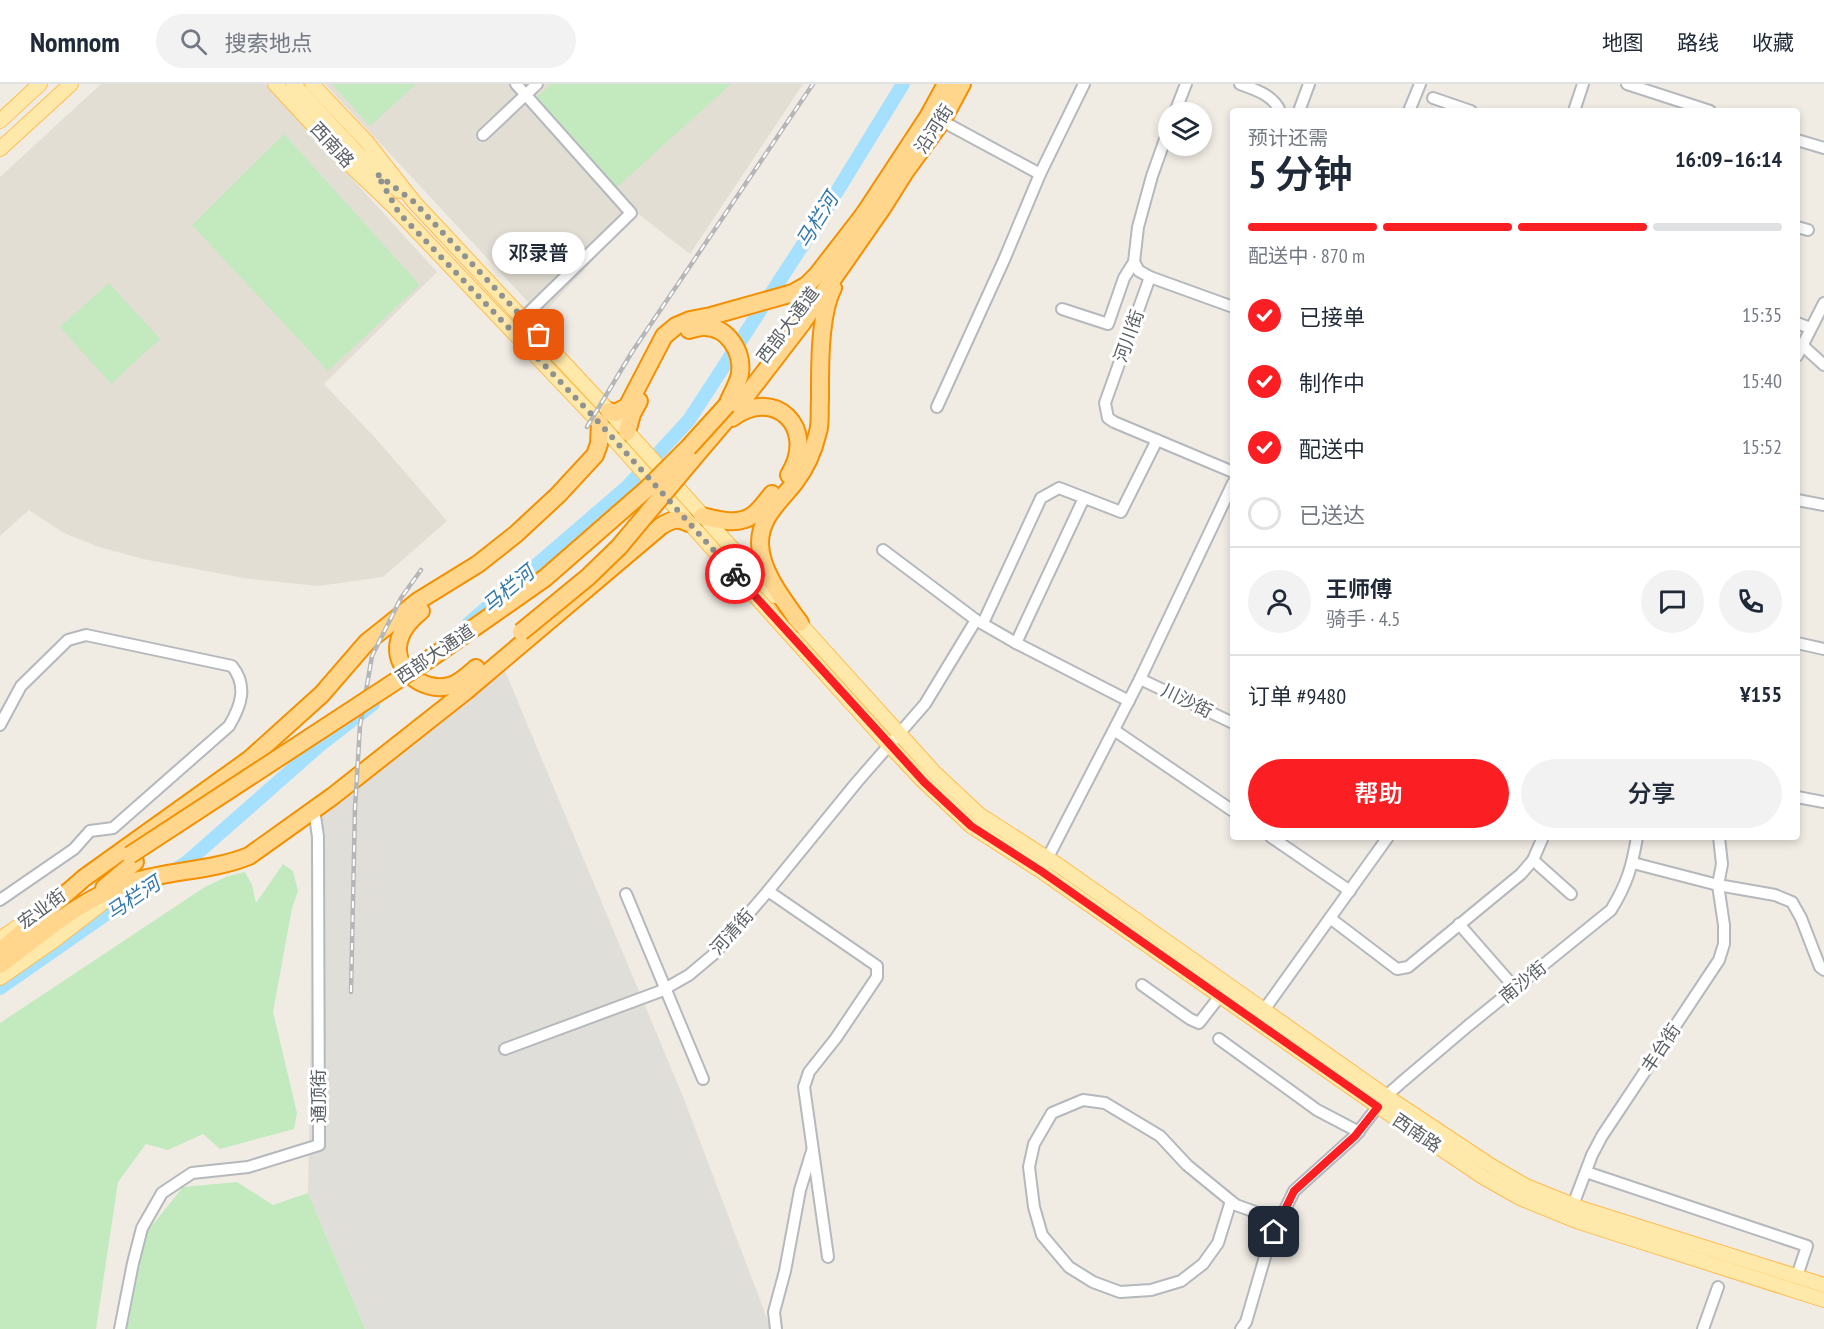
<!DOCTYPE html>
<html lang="zh">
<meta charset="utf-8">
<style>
:root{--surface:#fff;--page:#f2f2f3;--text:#1f2937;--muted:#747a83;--line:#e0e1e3;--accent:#fb1e23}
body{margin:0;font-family:"PT Sans Narrow","Noto Sans SC",sans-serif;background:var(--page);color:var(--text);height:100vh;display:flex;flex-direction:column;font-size:22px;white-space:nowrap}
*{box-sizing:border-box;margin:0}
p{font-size:20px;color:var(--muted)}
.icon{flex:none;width:33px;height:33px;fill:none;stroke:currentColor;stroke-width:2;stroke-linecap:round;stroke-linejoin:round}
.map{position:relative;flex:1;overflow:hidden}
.drawer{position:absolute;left:1230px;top:24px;width:570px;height:732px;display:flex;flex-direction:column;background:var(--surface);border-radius:6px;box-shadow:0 3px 9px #0003}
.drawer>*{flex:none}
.tools{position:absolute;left:1158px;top:18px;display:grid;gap:12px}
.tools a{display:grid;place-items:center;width:54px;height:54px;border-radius:50%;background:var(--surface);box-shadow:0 3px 9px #0003;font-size:30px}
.pin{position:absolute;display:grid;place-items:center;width:51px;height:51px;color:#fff;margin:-26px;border-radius:12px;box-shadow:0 3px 9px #0006}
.courier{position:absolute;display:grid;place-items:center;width:60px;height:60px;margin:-30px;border:4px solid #fb1e23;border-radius:50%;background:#fff;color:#222;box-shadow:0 2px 8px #0007}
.bubble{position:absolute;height:42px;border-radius:21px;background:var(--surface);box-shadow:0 3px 9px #0003;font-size:20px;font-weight:600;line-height:42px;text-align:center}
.overview em{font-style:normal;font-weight:600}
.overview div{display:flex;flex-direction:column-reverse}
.overview{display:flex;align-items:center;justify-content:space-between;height:102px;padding:0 18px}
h1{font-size:39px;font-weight:600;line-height:45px}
.bar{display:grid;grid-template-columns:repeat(4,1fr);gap:9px 6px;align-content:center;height:72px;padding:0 18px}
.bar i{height:8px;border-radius:4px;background:var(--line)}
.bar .current{background:var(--accent)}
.bar p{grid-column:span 4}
.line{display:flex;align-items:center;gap:15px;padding:0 18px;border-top:2px solid var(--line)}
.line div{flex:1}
.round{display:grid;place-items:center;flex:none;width:63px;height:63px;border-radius:32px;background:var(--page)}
ol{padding:0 18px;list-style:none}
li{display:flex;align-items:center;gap:18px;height:66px}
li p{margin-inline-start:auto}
li .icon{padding:6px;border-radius:50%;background:var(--accent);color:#fff;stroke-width:4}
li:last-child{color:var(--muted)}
li i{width:33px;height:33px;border:3px solid var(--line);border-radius:50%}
.cta{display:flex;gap:12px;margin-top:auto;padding:12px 18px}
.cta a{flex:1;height:69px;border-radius:36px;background:var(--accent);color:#fff;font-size:24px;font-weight:600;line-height:69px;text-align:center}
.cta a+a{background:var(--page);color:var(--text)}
header{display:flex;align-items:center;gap:36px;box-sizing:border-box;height:84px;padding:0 30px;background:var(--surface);border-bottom:2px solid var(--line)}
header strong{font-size:28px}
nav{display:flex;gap:33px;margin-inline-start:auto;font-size:21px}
.search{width:420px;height:54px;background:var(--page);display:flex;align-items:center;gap:15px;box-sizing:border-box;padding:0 21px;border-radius:33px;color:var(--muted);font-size:22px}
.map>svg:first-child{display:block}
.industrial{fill:#e0ded8}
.education{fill:#e2ded4}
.green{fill:#c2eabe}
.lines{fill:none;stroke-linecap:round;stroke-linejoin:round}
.river{stroke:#a5e1ff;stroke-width:14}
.minor-casing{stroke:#b5b8bc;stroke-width:14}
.major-casing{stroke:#ffbc4e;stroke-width:16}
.highway-casing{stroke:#f48f00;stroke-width:20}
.minor{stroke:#fff;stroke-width:10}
.major{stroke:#ffe9aa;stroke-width:14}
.highway{stroke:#ffd68c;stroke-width:16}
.rail-casing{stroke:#b5b6b7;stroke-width:4.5}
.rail{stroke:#fff;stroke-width:2;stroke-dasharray:7;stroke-linecap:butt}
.highway-bridge-casing{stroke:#f48f00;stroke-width:20;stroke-linecap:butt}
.highway-bridge{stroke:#ffd68c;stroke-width:16}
.done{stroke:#909292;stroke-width:6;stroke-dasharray:0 10.8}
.route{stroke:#fb1e23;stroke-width:8}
.labels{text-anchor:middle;stroke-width:6;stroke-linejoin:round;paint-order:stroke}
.street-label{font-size:18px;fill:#5c6166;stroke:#fff}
.water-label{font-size:20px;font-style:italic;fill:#3278aa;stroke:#fff}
</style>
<header>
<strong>Nomnom</strong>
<div class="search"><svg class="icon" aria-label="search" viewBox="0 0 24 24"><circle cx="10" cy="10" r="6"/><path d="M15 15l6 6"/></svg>搜索地点</div>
<nav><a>地图</a><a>路线</a><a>收藏</a></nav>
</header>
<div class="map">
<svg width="1824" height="1245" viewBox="0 0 1824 1245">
<rect width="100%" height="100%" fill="#f0ece4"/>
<!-- industrial -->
<polygon class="industrial" points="505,587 684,1015 771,1245 365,1245 308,1109 315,729"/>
<!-- education -->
<g class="education">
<polygon points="101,0 266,0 437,188 324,300 379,358 447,437 383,493 318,502 243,494 143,475 99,463 64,449 29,426 0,452 0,93"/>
<polygon points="325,0 803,0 690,170 637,129 541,232"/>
</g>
<!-- green -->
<g class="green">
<polygon points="332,0 414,0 415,1 370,42"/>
<polygon points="551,0 731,0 617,103 537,13"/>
<polygon points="284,50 420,201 328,287 192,141"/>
<polygon points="109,199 160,255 111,300 60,243"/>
<polygon points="283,780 293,787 298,807 292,824 273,928 297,1029 294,1045 220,1065 203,1050 168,1066 146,1060 118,1098 96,1245 0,1245 0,939 205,803 228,792 245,788 252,801 256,819"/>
<polygon points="237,1098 273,1121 308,1109 365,1245 127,1245 146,1149 183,1103"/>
</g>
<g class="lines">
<!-- river -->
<g class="river">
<polyline points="468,540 627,403 689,336 828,122 903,0"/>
<polyline points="0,904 109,828 186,779 320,661 373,620"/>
</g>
<!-- minor casing -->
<g class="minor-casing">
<g id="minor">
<polyline points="516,0 631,129 523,234"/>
<path d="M1240 0C1256 6 1273 11 1280 27"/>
<polyline points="1627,0 1710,27"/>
<polyline points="1433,14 1471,27"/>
<polyline points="1299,27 1309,0"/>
<polyline points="1409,27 1420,0"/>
<polyline points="1574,27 1583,0"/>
<polyline points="1175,28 1186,0"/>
<polyline points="1168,47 1152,92 1138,143 1134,178 1139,187 1150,193 1233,223"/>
<polyline points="483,51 537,0"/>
<polyline points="1797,56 1824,64"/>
<polyline points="1040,90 1084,0"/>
<polyline points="1797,143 1808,146"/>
<polyline points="1150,193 1105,319 1108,334 1114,338 1233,388"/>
<polyline points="1062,225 1108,240 1124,194 1134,178"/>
<polyline points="1797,239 1810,244"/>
<polyline points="1802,261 1824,281"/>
<polyline points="1797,272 1824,219"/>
<polyline points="937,323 1004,176 1040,90 942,37"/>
<polyline points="1797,416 1824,421"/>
<polyline points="883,466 976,536 1016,559 1129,617"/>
<polyline points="983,539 1041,414 1059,404 1121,428 1157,356"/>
<polyline points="1016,559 1084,414"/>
<polyline points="1797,559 1824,565"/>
<polyline points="1140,595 1233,639"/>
<path d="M0 641 21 602 68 556 86 551 232 582C248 602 241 622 229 642L113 744 90 747 74 765 0 816"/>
<polyline points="1114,646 1233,727"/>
<polyline points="1797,713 1824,718"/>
<polyline points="1271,753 1350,807"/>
<polyline points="1533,776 1571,810"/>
<polyline points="1633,779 1718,801 1775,811 1792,818 1801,834 1820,883 1824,886"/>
<polyline points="1044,781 1140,595 1233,399"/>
<polyline points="768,807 877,882 877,893 836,954 809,988 804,1003 828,1173"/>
<polyline points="626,810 703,995"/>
<polyline points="1330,834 1397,885 1408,883 1521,790 1533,776 1543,753"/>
<polyline points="1459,840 1515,904"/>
<polyline points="1142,901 1190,935 1199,939 1220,912"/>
<polyline points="1264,926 1388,753"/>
<polyline points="1219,955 1317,1026 1359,1048"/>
<polyline points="505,965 661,907 689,891 714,870 768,807 857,698 925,620 976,536"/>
<polyline points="1586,1088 1807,1162 1797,1192"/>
<polyline points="1231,1117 1218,1159 1203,1180 1181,1197 1151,1206 1120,1208 1093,1198 1069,1183 1042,1151 1034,1123 1029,1083 1034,1060 1052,1029 1083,1016 1105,1019 1160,1052 1187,1081 1231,1117 1236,1121 1280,1137"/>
<polyline points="1573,1121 1592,1071 1602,1052 1719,876 1724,860 1724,841 1718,801 1722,780 1719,753"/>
<polyline points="120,1245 133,1179 142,1144 162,1109 192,1089 248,1083 319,1061 318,753 314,725"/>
<polyline points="776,1245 774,1228 785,1187 800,1106 812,1067"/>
<path d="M1241 1245 1246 1238 1269 1159 1294 1107 1355 1052 1386 1012 1403 997 1469 941 1611 826C1627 800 1632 783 1637 753"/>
<polyline points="1703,1245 1718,1203"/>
</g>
</g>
<!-- major casing -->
<g class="major-casing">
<g id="major">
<polyline points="275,0 349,80 393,122 593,332 889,661 924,698 971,742 1041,787 1379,1023 1483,1093 1520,1114 1579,1138 1824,1216"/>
<polyline points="293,0 377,90 399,107"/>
<polyline points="312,0 367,58 414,118 609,327 775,512"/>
<polyline points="0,37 40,0"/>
<polyline points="0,65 71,0"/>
<polyline points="794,533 934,688 980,731 1061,783 1386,1012 1490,1081 1526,1102 1583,1125 1824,1201"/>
<polyline points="0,855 20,841"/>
<polyline points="0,894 56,855 117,808"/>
</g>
</g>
<!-- highway casing -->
<g class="highway-casing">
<g id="highway">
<polyline points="859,138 928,33 946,0"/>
<path d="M689 246C693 245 699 243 703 243 728 242 743 268 740 290 738 300 731 311 727 321"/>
<polyline points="609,327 615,329 627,323 664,252 676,242 690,236 711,232 793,209 807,201 817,191 865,129"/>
<path d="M732 334C775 302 818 344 789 391"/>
<polyline points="627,348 632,330 639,317"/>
<polyline points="691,377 743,316 803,238 883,123 905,88 942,37 962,0"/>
<path d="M702 432C718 436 738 442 753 431 760 426 766 417 772 410"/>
<path d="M421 527C411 535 402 544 399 557 392 584 423 609 449 602 459 600 468 591 476 584"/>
<path d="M800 539C784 517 760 487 760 459 760 432 781 417 795 398 806 384 814 365 818 348 821 338 819 326 820 316 820 285 819 231 833 204"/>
<polyline points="104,804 135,778"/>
<polyline points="0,867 84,794 250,675 322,610 367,558 386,543 418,517 478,480 516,450 558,411 595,371 599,360 600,339"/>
<path d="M0 881C41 851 82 813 132 798 170 786 212 787 249 772L333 712 466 607 661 442C671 436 678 433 688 439"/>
</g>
</g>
<!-- minor -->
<use href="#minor" class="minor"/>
<!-- major -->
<use href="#major" class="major"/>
<!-- highway -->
<use href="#highway" class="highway"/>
<!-- rail casing -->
<g class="rail-casing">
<g id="rail">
<polyline points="587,343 632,268 813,0"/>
<polyline points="351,908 355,724 360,642 372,572 401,514 421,486"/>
</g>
</g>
<!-- rail -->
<use href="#rail" class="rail"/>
<!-- highway-bridge casing -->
<g class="highway-bridge-casing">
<g id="highway-bridge">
<polyline points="521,548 588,493 619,463 691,377"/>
<polyline points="130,771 428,576 545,494 648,404 688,364 727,321"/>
</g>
</g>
<!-- highway-bridge -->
<use href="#highway-bridge" class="highway-bridge"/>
</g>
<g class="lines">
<!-- done -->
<polyline class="done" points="539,251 414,118 377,90 399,129 593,332 735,490"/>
<!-- route -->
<polyline class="route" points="735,490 924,698 971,742 1041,787 1378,1023 1355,1052 1294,1107 1274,1148"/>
</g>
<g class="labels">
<!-- street labels -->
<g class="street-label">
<text transform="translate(934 45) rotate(-57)" y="6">沿河街</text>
<text transform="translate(332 61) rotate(47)" y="6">西南路</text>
<text transform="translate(788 241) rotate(-53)" y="6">西部大通道</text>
<text transform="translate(1129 252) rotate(-70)" y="6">河川街</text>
<text transform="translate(435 570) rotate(-34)" y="6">西部大通道</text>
<text transform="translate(1187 617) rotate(26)" y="6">川沙街</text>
<text transform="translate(42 825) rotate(-36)" y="6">宏业街</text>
<text transform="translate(732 848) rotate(-48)" y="6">河清街</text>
<text transform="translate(1523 898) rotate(-39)" y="6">南沙街</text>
<text transform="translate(1661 964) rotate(-56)" y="6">丰台街</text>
<text transform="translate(319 1012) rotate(-90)" y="6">通顶街</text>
<text transform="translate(1417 1049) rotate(34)" y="6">西南路</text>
</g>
<!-- water labels -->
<g class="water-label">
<text transform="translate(817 136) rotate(-58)" y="7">马栏河</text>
<text transform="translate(508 505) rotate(-40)" y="7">马栏河</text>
<text transform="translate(133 814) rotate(-34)" y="7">马栏河</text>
</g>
</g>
</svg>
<div class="tools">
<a><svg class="icon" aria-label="layers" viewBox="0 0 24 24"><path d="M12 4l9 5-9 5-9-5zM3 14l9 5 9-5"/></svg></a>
</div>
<div class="pin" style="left:539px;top:251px;background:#ea580c"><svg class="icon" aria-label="bag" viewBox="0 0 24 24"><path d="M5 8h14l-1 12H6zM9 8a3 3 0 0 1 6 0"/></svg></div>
<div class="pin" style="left:1274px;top:1148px;background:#1f2937"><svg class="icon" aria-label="home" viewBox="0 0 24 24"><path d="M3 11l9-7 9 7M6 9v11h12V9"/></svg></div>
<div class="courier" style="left:735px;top:490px"><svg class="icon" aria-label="bike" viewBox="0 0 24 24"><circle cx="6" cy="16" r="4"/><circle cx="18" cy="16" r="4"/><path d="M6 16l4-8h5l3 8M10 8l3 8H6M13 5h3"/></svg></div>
<div class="bubble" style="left:492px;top:148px;width:93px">邓录普</div>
<section class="drawer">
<div class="overview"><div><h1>5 分钟</h1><p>预计还需</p></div><em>16:09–16:14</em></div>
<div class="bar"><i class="current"></i><i class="current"></i><i class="current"></i><i></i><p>配送中 · 870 m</p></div>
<ol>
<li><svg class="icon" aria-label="check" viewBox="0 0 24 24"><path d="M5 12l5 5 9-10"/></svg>已接单<p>15:35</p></li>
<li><svg class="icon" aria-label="check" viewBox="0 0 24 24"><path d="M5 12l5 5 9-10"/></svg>制作中<p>15:40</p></li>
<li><svg class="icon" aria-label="check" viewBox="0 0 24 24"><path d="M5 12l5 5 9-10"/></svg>配送中<p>15:52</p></li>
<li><i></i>已送达</li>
</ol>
<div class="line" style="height:108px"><a class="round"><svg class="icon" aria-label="person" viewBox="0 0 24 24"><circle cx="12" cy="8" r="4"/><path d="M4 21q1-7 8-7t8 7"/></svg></a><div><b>王师傅</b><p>骑手 · 4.5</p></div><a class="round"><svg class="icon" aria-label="chat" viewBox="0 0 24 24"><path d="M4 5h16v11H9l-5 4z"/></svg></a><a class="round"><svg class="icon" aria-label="phone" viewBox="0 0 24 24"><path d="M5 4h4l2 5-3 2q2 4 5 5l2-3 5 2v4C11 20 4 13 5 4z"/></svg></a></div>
<div class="line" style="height:78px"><div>订单 #9480</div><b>¥155</b></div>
<div class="cta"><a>帮助</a><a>分享</a></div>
</section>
</div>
